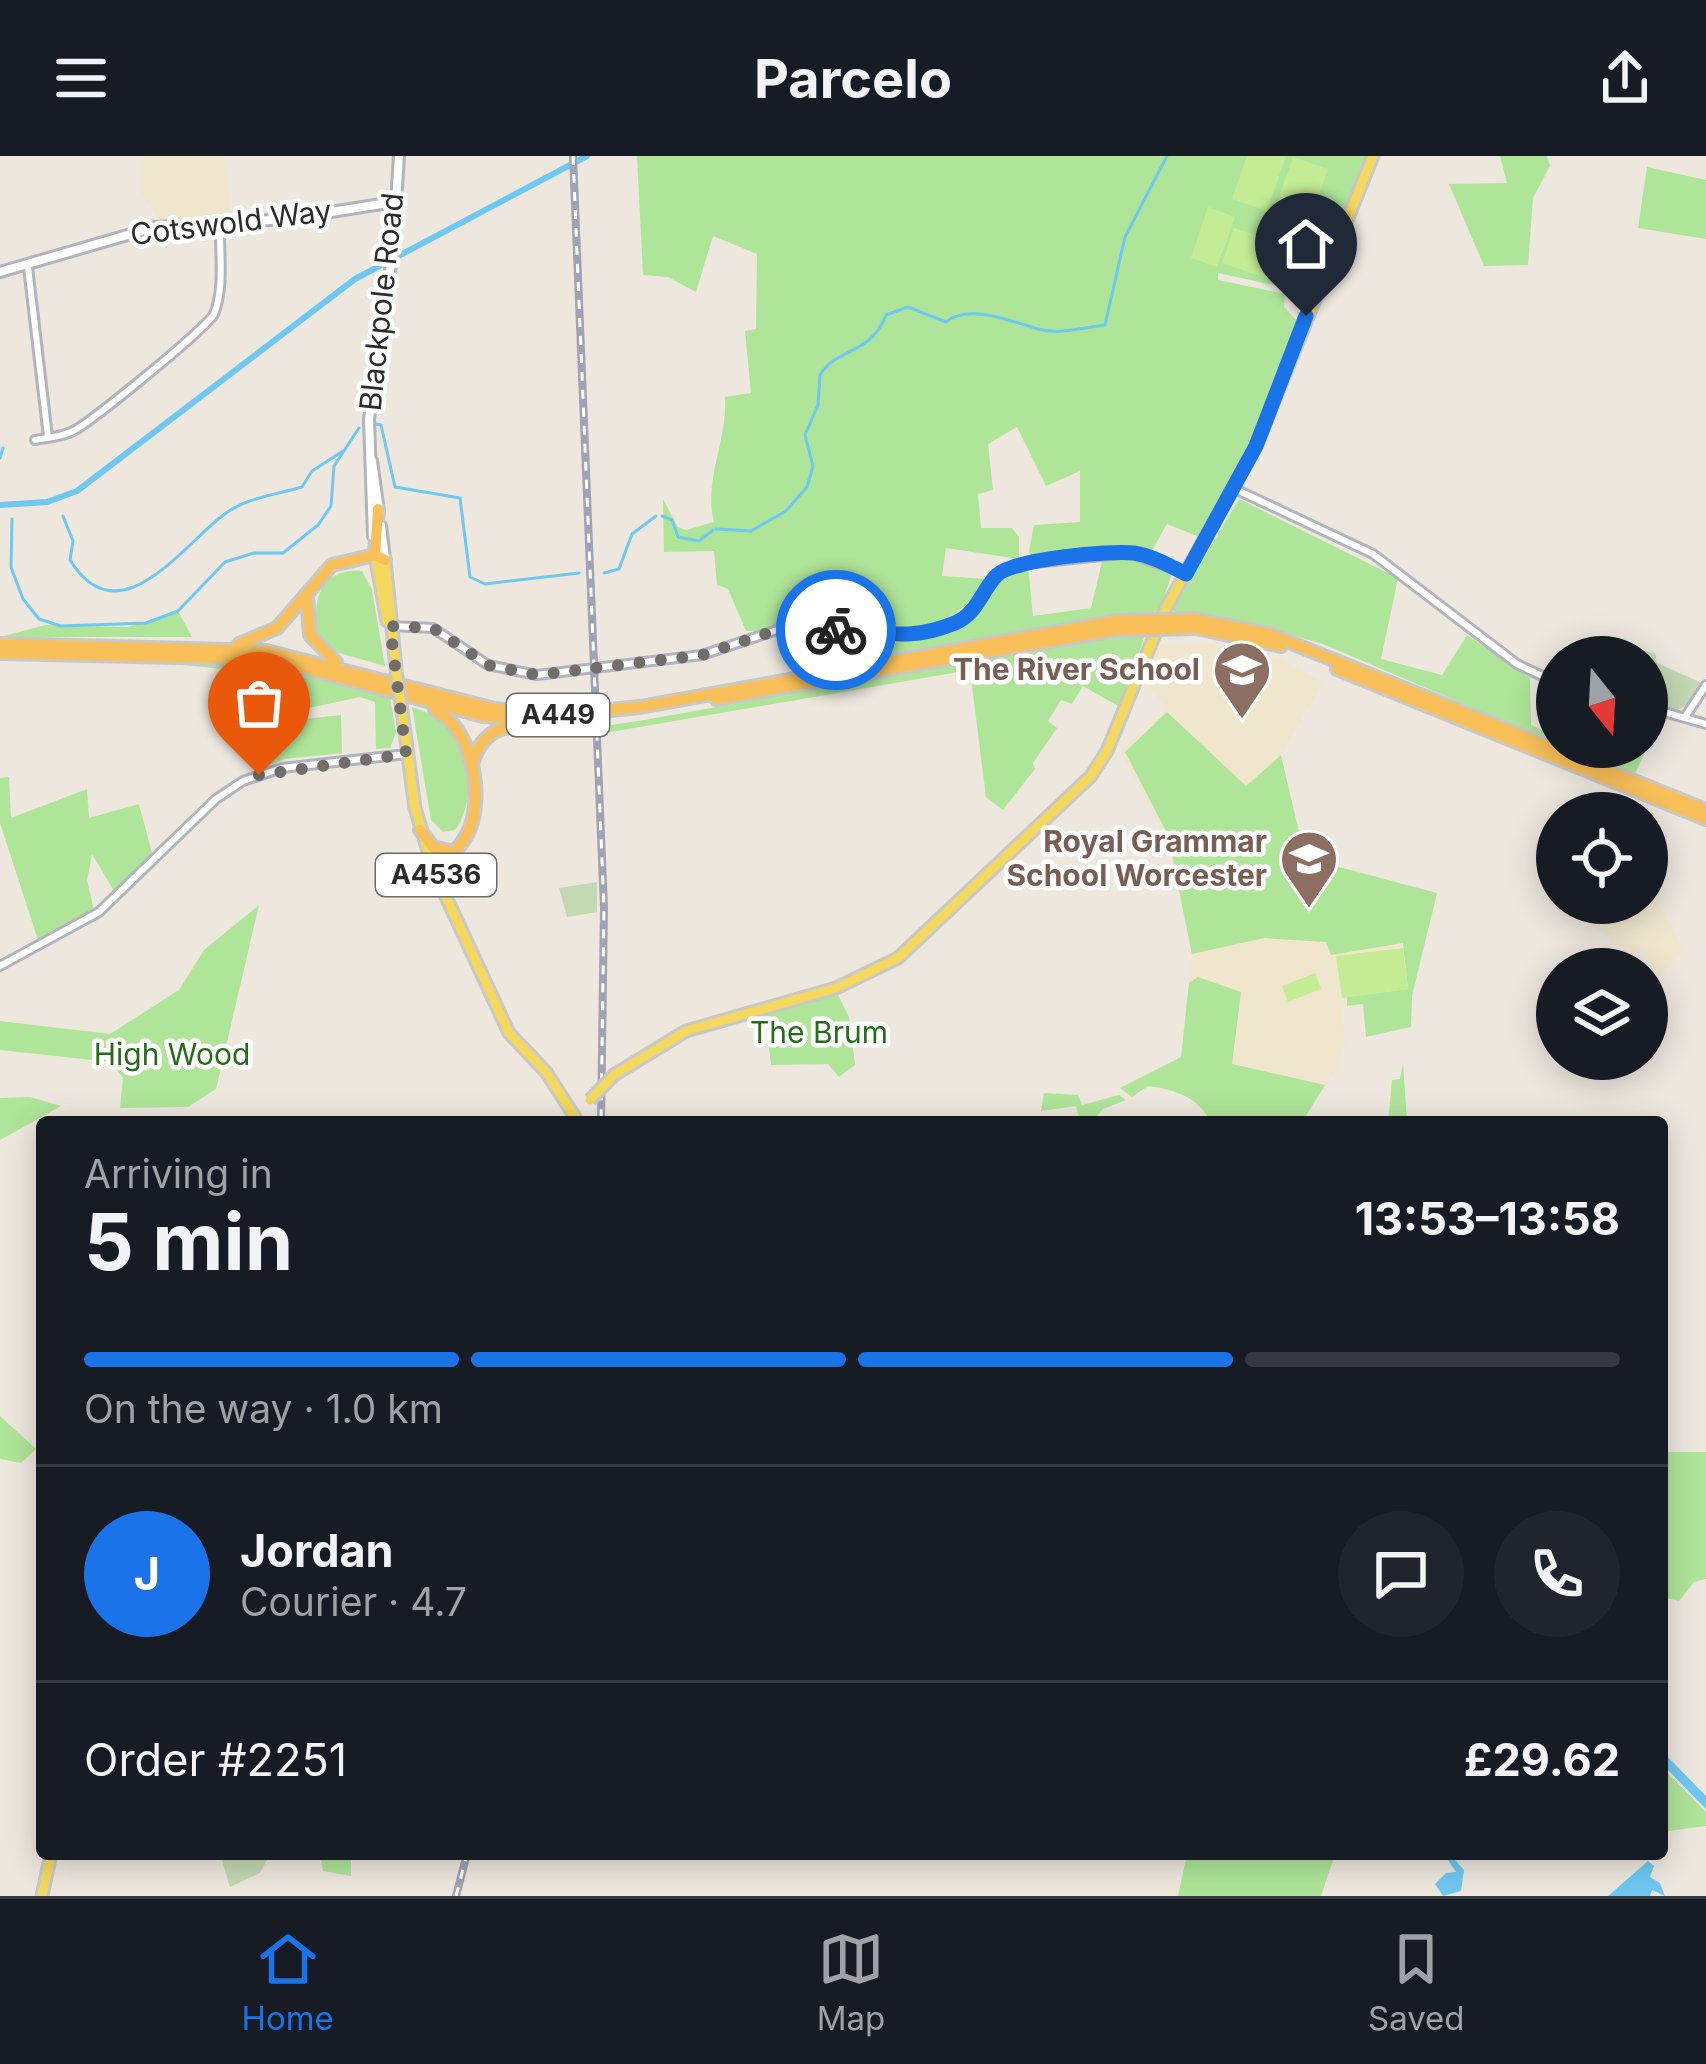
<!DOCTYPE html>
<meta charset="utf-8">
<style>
:root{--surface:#171b24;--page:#20242c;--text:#f1f3f6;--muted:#9ea1a6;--line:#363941;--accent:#1a73e8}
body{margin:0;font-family:Inter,sans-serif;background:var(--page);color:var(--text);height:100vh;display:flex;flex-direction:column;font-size:45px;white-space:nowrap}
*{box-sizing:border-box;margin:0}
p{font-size:39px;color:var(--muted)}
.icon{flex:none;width:66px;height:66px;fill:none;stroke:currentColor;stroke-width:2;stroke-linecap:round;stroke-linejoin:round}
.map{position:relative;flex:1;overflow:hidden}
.side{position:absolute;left:36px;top:960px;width:1632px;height:744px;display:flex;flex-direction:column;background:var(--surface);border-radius:12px;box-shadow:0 6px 30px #0003}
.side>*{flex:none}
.needle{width:78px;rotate:162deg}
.buttons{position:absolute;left:1536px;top:480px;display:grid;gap:24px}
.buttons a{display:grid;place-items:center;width:132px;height:132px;border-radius:50%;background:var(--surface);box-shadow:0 6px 30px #0003;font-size:60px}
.pin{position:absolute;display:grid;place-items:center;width:102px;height:102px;color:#fff;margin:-123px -51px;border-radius:50% 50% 50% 0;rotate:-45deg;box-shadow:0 0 12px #0007}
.pin .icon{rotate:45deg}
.courier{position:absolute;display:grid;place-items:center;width:120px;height:120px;margin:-60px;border:9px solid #1a73e8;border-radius:50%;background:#fff;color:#222;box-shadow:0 3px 15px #0007}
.summary em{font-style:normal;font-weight:700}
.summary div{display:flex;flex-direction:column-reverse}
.summary{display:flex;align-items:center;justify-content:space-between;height:204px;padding:0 48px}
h1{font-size:78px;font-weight:700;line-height:90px}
.bar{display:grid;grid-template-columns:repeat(4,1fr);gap:18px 12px;align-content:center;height:144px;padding:0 48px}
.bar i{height:15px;border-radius:9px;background:var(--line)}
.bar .current{background:var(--accent)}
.bar p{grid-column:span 4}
.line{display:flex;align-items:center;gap:30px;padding:0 48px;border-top:3px solid var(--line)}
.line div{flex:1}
.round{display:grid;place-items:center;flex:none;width:126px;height:126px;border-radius:63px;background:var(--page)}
header{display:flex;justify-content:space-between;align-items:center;height:156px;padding:0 48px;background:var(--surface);font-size:54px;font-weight:700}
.menu{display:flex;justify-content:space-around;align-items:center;height:168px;border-top:3px solid var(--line);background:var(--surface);font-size:33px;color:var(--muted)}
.menu a{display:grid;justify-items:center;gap:6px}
.menu .current{color:var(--accent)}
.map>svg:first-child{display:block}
.education{fill:#efe6cd}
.green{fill:#afe599}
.cemetery{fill:#c4d8b4}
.pitch{fill:#c3ec95}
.water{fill:#6fc8f1}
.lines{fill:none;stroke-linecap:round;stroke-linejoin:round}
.stream{stroke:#6fc8f1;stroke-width:3}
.canal{stroke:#6fc8f1;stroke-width:6}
.tertiary-casing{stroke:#b2b3bf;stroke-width:12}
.secondary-casing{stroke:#b2b3bf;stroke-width:14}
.primary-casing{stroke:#c8c8c8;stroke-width:15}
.trunk-casing{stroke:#c8c8c8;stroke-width:16}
.tertiary{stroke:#fff;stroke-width:6}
.secondary{stroke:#fff;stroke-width:8}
.primary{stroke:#f3d85d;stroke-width:9}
.trunk{stroke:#f9c05a;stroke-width:10}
.rail-casing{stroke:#a0a2b6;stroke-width:8}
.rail{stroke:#fff;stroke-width:3;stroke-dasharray:9;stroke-linecap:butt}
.primary-bridge-casing{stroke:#c8c8c8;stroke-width:15;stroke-linecap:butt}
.trunk-bridge-casing{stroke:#c8c8c8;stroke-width:16;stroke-linecap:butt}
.primary-bridge{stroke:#f3d85d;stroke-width:9}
.trunk-bridge{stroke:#f9c05a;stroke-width:10}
.done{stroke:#706d6a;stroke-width:12;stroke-dasharray:0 21.6}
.route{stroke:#1a73e8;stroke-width:15}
.labels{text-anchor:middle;stroke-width:9;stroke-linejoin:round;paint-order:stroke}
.shield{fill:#fff;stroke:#6b6b6b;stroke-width:3}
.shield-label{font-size:27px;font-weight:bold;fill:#2c2c2c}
.street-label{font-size:30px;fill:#2c2c2c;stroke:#fff}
.education-label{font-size:30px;font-weight:bold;fill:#785e54;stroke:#fff;text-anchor:end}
.park-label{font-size:30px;fill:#266b19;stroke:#fff}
</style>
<header><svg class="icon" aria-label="menu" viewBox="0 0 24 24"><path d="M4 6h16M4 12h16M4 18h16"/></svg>Parcelo<svg class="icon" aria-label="share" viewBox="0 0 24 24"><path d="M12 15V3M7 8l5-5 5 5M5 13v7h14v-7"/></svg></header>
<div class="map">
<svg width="1706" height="1740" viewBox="0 0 1706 1740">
<rect width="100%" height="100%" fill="#ede7de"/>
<!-- education -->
<g class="education">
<polygon points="144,0 223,0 232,63 159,64 142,39"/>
<polygon points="1158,488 1215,488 1235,497 1283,504 1323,526 1281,599 1305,702 1437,737 1412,840 1341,851 1345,887 1335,916 1302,966 1211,966 1195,947 1181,901 1192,800 1167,681 1120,596 1167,553 1144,523"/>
<polygon points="1647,730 1685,794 1659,820 1642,793 1633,802 1591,767 1602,747 1647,747"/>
</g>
<!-- green -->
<g class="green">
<path d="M637 0H1366L1311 131 1292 123 1287 132 1218 117V124L1285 138 1284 151 1297 165 1244 299 1200 381 1167 368 1150 398 1127 391 1034 403 1029 396 1034 369 1080 366V315L1046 330 1017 271 988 288 993 334 978 338 981 372H1012L1019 381V403L946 392 942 420 987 423C942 495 875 472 802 470 783 469 764 476 746 475L728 433 717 429 714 395 664 396 663 343 678 371 686 374 714 366C703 324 728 284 725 241L751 237 745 175 756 173 757 98 713 80 696 136 668 121 643 119Z"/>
<polygon points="1500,0 1547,0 1550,10 1533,42 1528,109 1484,110 1449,28 1507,27"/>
<polygon points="1647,11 1706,24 1706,83 1638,72"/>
<polygon points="1239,343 1398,422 1381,503 1442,519 1467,479 1530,522 1531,569 1557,581 1557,588 1323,488 1252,468 1172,455"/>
<polygon points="1128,400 1172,418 1159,455 808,511 800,478 889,482 894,487 965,468 994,428 1028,410 1033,460 1091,452 1103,402"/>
<path d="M362 415 372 434 385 510 339 497 318 479C311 444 321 411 362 415Z"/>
<polygon points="178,455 192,481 0,481 46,469 128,471"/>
<path d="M1145 479 1120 551 1083 530 1072 548 1061 544 1048 565 1057 572 1033 607 1035 613 1003 654 986 641 970 514 605 577 606 570C785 543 964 495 1145 479Z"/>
<polygon points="185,504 283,511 390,541 396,577 390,592 376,593 375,546 360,541 281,558 283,519 183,509"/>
<path d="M412 551C427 557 444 561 454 574 473 599 474 650 455 674L443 676 431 664Z"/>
<polygon points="1167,556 1246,630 1281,599 1305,702 1437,737 1412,840 1411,871 1366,881 1363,848 1347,850 1347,841 1408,833 1403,787 1331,799 1326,786 1264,782 1192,798 1168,679 1125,596"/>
<polygon points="341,559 342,597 285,603 263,612 252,595 277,566"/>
<polygon points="1566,591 1647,591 1635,618"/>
<polygon points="9,621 11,662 87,633 89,662 139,648 152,697 114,735 92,698 87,724 94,754 38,784 0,667 0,622"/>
<polygon points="259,749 216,933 188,951 120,952 123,922 111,906 0,894 0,865 110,878 179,834 204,794"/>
<path d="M1198 821 1241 836 1232 908 1325 929 1302 966H1211C1199 942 1175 933 1148 930L1132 941 1120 932 1181 901 1189 827Z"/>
<polygon points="838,839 849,861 855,909 839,921 828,908 771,909 765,857"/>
<polygon points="1403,907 1407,966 1388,966 1392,924 1400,923"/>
<polygon points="1044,937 1078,939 1082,949 1119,939 1126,944 1103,953 1092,966 1080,966 1076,950 1041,955"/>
<polygon points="30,941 61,950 0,984 0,942"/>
<polygon points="0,1260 36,1293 21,1307 0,1303"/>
<polygon points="1662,1296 1706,1296 1706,1423 1694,1426 1679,1445 1662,1441"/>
<polygon points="1662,1611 1706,1656 1706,1670 1662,1676"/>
<polygon points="320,1698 351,1698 351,1720 323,1715"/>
<polygon points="1187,1698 1335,1698 1321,1740 1178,1740"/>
</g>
<!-- cemetery -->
<g class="cemetery">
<polygon points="1609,489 1655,497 1657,507 1702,527 1690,547 1671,558 1647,548 1647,501 1607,501"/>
<polygon points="597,726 597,756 567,761 559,732"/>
<polygon points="220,1698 270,1698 260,1717 230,1731"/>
</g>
<!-- pitch -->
<g class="pitch">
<polygon points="1247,0 1286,0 1267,55 1232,43"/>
<polygon points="1293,1 1328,13 1308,70 1273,58"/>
<polygon points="1208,51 1235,61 1217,111 1191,102"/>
<polygon points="1234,72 1292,92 1280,127 1222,107"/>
<polygon points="1403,792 1408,833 1342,842 1336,800"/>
<polygon points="1315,817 1321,833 1288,846 1282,830"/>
</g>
<!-- water -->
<g class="water">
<polygon points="1662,1595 1706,1640 1706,1653 1662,1608"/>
<polygon points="1444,1698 1450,1698 1464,1714 1461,1735 1443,1740 1435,1728 1446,1717 1456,1716"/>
<polygon points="1648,1705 1654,1710 1650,1721 1660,1727 1665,1740 1652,1734 1650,1740 1608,1740"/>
</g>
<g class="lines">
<!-- stream -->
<g class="stream">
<polyline points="376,268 381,269 395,331 460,342 470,421 485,428 579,417"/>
<polyline points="0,302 3,292"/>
<path d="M63 360 73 385 70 404C118 482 181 392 222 360 244 342 275 339 302 331L312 315 343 295"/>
<polyline points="662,360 672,364 678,381 699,385 713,374"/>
<polyline points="12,363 11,411 23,443 39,463 61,470 146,467 178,455 225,406 254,397 283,397 318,369 331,350 334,310 359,272"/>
<path d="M716 373 751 375 786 355 807 331 813 310 805 279 818 249 820 219C837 191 870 200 886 159L908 151 946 166C969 147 1013 166 1038 173 1059 179 1086 171 1105 169L1125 81 1167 0"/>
<polyline points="604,417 619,413 632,378 656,360"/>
</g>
<!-- canal -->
<polyline class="canal" points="0,349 47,346 77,335 355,123 587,0"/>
<!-- tertiary casing -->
<g class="tertiary-casing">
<g id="tertiary">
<polyline points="28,111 48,281"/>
<path d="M35 284C46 282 60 281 71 276 87 270 209 170 214 158 225 132 219 94 220 66"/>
<polyline points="1235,333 1373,398 1517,508 1557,527"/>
<polyline points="391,470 433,472 488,509 537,519 702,499 780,473 918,479 965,462 997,419 1016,409 1130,397 1187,418"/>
<polyline points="1647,551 1706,568"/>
<polyline points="1685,561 1706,529"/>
<polyline points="0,810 99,756 216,643 243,625 282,612 407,598"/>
</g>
</g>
<!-- secondary casing -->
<g class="secondary-casing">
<g id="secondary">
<polyline points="0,116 155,71 287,63 394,46"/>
<polyline points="372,305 379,355"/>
<polyline points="381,370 385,403"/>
<polyline points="373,380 369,263 393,94 399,0"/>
</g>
</g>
<!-- primary casing -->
<g class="primary-casing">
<g id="primary">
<polyline points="375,399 387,465"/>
<polyline points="385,404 397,522"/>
<polyline points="401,547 415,652 434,715 509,877 546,916 575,961"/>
<polyline points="614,919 686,875 836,832 898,802 1091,620 1107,595 1165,454 1256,290 1373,0"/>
<polyline points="42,1740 51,1698"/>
</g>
</g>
<!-- trunk casing -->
<g class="trunk-casing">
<g id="trunk">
<polyline points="375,399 378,353"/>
<polyline points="307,441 310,479 336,506"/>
<polyline points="1194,463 1269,478 1706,654"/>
<polyline points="1196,472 1281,490"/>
<polyline points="0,488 266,495 495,553 558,559 640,551 1116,465"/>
<polyline points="239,488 277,472 332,409 375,399 385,404"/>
<polyline points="0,497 272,503 483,560 561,566"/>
<polyline points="1337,513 1706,663"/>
<polyline points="716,543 1115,474"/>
<path d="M472 608C479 585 492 571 517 570"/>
<polyline points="420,674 433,691 449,695"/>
<path d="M434 715C448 704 463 689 470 672 484 635 471 572 435 554"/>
</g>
</g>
<!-- tertiary -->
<use href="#tertiary" class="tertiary"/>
<!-- secondary -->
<use href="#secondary" class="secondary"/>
<!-- primary -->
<use href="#primary" class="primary"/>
<!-- trunk -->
<use href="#trunk" class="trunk"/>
<!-- rail casing -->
<g class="rail-casing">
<g id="rail">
<polyline points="573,0 604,752 601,966"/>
<polyline points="456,1740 467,1698"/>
</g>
</g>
<!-- rail -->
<use href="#rail" class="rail"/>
<!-- primary-bridge casing -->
<g class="primary-bridge-casing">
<g id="primary-bridge">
<polyline points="397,522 401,547"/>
<polyline points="590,944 614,919"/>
</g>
</g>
<!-- trunk-bridge casing -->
<g class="trunk-bridge-casing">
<g id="trunk-bridge">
<polyline points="1116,465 1194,463"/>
<polyline points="1115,474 1196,472"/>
</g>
</g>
<!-- primary-bridge -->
<use href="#primary-bridge" class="primary-bridge"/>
<!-- trunk-bridge -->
<use href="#trunk-bridge" class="trunk-bridge"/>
</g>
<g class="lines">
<!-- done -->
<polyline class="done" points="259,619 406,598 390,470 433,472 488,509 537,519 702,499 780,473 836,474"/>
<!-- route -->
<path class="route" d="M836 474C884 474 906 487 955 467 978 457 981 435 997 419 1014 403 1110 394 1134 397 1153 400 1170 410 1186 418L1256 290 1306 160"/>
</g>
<!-- icons -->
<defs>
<g id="school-pin" transform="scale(3)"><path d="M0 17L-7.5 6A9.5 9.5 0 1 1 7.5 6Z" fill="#8d6e63" stroke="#fff"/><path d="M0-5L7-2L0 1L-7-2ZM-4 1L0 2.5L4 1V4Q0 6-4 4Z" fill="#fff"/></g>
</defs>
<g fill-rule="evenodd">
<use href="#school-pin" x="1242" y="514"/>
<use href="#school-pin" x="1309" y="703"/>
</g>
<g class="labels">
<!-- shield labels -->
<g class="shield">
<rect x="507" y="538" width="102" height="42" rx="9"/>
<rect x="376" y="698" width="120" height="42" rx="9"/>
</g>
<g class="shield-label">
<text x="558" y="568">A449</text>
<text x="436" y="728">A4536</text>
</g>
<!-- street labels -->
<g class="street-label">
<text transform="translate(231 67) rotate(-7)" y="10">Cotswold Way</text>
<text transform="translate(382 146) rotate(-84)" y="10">Blackpole Road</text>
</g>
<!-- education labels -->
<g class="education-label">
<text x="1200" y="524">The River School</text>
<text x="1267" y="696">Royal Grammar<tspan x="1267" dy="34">School Worcester</tspan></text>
</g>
<!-- park labels -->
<g class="park-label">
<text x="819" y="887">The Brum</text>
<text x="172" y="909">High Wood</text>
</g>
</g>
</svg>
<div class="buttons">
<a><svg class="needle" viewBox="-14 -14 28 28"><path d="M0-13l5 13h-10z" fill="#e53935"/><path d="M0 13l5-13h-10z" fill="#9ea1a6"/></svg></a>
<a><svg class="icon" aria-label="locate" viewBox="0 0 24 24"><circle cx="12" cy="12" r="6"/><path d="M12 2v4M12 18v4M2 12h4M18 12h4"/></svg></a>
<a><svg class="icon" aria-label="layers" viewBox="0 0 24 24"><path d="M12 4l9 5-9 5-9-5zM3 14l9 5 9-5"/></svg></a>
</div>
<div class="pin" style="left:259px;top:619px;background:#ea580c"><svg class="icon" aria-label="bag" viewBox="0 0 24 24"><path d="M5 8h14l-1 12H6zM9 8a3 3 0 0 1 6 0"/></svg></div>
<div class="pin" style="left:1306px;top:160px;background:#1f2937"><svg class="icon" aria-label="home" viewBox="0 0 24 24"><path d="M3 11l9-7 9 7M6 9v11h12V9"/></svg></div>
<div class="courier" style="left:836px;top:474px"><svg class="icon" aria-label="bike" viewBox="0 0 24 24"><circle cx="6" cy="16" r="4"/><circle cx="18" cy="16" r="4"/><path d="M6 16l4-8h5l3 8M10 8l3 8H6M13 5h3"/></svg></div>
<section class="side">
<div class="summary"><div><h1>5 min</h1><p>Arriving in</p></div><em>13:53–13:58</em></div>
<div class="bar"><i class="current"></i><i class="current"></i><i class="current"></i><i></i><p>On the way · 1.0 km</p></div>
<div class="line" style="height:216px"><b class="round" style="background:var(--accent);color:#fff">J</b><div><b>Jordan</b><p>Courier · 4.7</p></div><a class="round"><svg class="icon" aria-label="chat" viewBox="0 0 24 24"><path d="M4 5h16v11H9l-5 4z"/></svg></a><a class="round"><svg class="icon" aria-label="phone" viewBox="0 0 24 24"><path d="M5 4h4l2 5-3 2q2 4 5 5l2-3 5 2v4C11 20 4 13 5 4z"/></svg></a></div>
<div class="line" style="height:156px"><div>Order #2251</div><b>£29.62</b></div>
</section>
</div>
<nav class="menu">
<a class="current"><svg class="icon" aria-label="home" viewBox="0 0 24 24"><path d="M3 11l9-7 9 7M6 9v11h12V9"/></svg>Home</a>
<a><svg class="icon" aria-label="map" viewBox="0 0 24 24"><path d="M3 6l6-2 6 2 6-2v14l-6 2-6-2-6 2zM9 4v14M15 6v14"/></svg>Map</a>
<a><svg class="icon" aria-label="saved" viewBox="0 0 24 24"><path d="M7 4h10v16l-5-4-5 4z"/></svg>Saved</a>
</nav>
